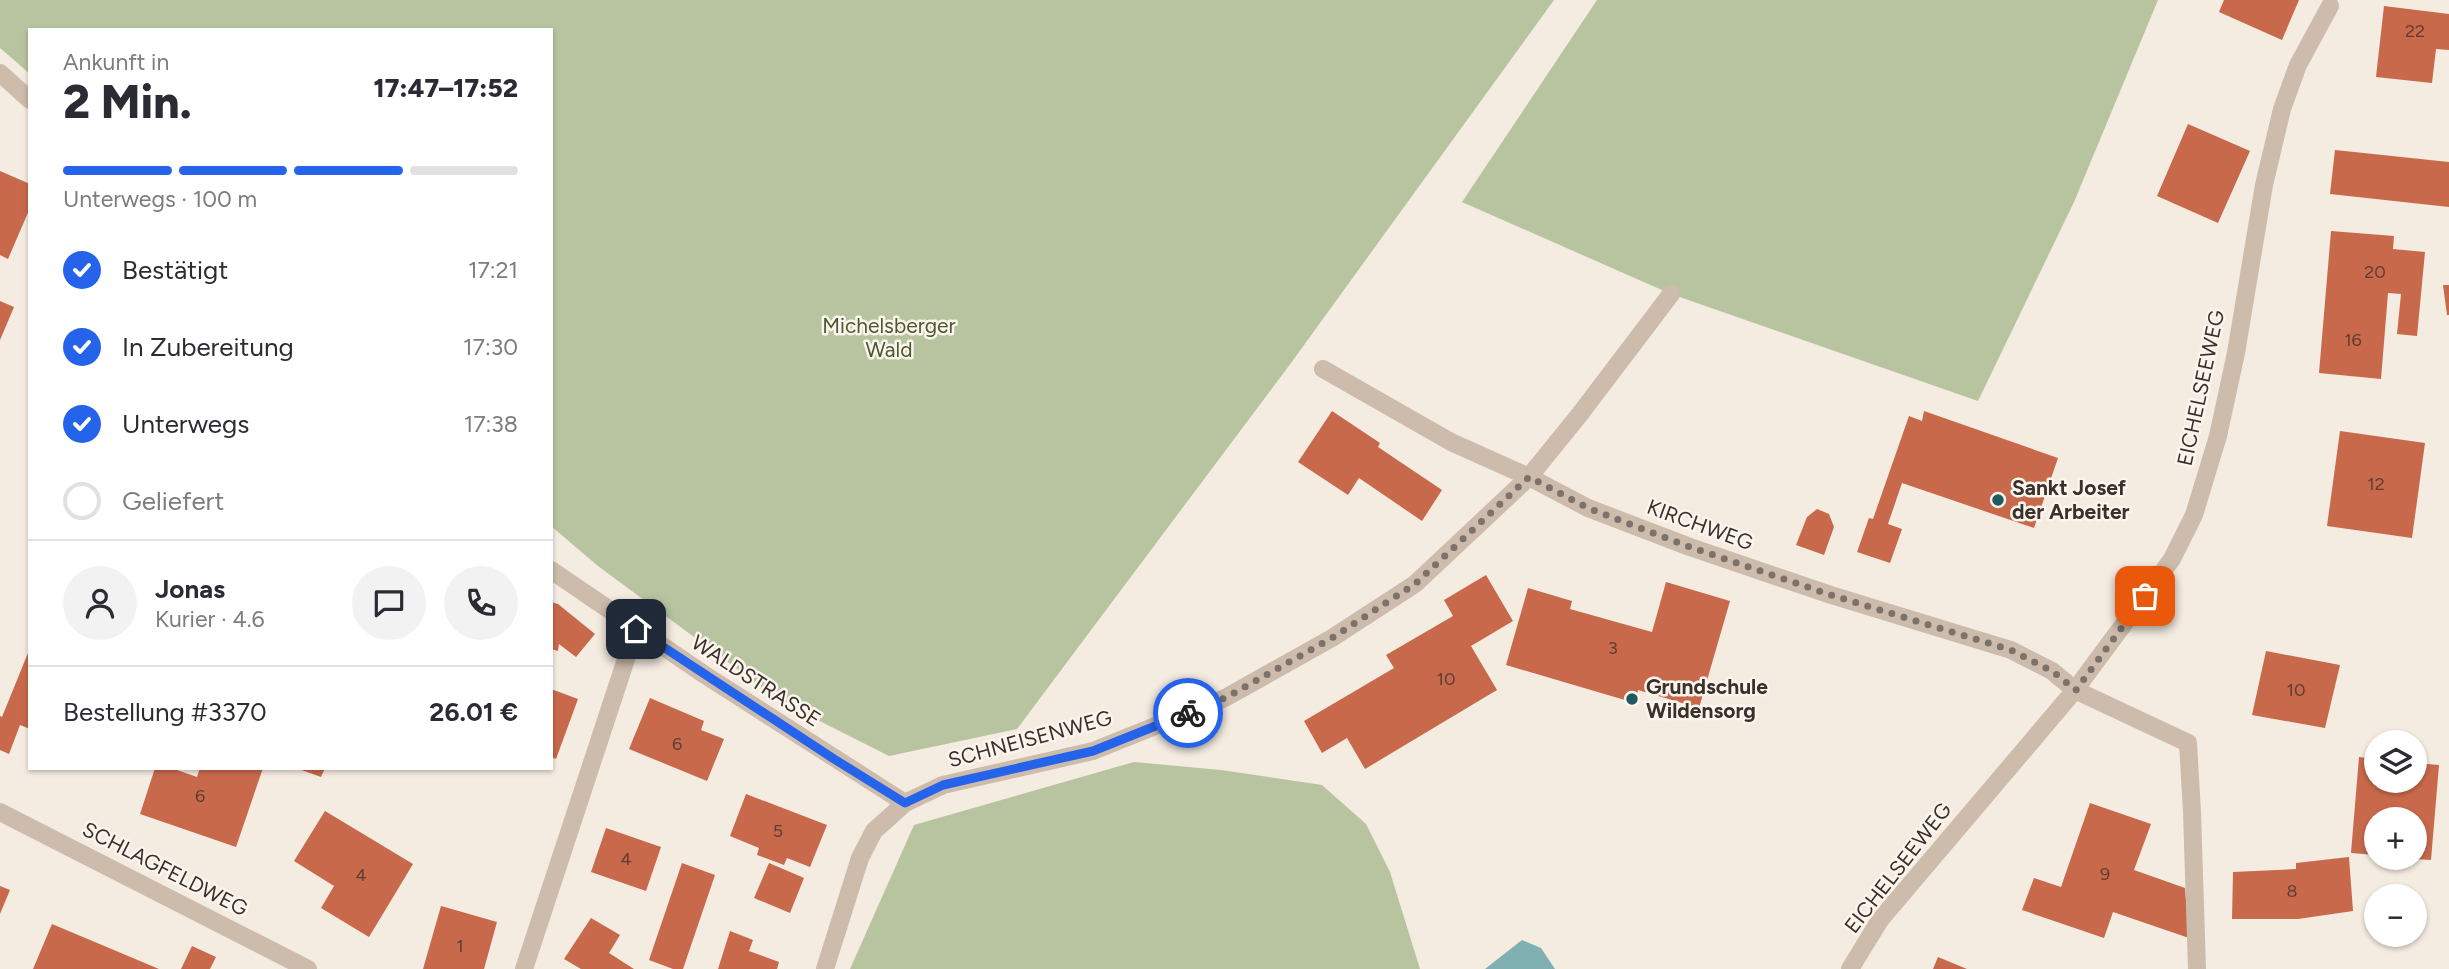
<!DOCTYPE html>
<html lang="de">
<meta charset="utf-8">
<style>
:root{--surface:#fff;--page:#f2f2f3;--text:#2b2b33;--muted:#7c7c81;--line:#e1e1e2;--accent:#2563eb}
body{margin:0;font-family:Figtree,sans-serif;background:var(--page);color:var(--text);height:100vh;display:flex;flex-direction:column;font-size:26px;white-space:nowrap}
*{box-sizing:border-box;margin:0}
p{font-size:23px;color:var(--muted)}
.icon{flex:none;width:38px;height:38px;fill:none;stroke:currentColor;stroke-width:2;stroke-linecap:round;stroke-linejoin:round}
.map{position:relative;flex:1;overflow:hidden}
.details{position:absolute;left:28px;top:28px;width:525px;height:742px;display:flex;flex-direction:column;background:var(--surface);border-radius:0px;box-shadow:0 2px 5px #0004}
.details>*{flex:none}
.fabs{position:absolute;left:2364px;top:730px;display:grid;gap:14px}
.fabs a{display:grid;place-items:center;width:63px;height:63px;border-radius:50%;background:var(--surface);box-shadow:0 2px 5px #0004;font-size:35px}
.pin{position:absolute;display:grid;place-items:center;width:60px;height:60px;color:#fff;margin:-30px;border-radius:14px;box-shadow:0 4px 10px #0006}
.courier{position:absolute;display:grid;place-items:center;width:70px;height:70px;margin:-35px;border:5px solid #2563eb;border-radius:50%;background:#fff;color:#222;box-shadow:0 2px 9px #0007}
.overview em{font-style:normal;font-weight:800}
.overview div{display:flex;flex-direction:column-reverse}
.overview{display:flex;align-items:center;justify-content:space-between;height:119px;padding:0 35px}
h1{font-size:46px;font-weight:800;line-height:52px}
.bar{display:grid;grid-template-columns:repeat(4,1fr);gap:10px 7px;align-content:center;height:84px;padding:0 35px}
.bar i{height:9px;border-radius:5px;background:var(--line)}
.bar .current{background:var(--accent)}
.bar p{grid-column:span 4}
.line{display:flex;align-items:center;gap:18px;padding:0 35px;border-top:2px solid var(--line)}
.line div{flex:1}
.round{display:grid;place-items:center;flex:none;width:74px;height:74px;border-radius:37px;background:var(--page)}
ol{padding:0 35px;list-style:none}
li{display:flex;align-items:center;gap:21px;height:77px}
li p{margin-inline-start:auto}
li .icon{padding:7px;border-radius:50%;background:var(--accent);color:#fff;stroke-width:4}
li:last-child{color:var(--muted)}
li i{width:38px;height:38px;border:4px solid var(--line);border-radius:50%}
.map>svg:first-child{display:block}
.green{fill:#b8c4a0}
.water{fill:#7fb0b2}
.building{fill:#c8694b}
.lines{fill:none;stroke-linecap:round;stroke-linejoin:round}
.service{stroke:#cdbbac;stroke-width:18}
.minor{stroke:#cdbbac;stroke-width:18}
.done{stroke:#7c716b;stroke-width:7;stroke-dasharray:0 12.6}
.route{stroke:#2563eb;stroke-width:9}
.poi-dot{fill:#1f5a5e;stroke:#fbf5ee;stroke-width:2.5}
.labels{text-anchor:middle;stroke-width:5;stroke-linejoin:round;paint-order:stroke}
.number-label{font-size:18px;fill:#5e3e33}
.park-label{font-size:21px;fill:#4a5a2e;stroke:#fbf5ee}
.street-label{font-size:21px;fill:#3b302b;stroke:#fbf5ee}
.poi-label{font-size:21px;font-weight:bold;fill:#3b302b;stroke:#fbf5ee;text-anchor:start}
</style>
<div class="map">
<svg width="2449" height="969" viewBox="0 0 2449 969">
<rect width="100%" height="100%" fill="#f4ebe1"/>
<!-- green -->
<g class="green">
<polygon points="0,0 1554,0 1291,363 1017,729 889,756 782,702 598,566 551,526 551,30 30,30 30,74 0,48"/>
<polygon points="1597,0 2158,0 2074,202 1978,401 1671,294 1462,202"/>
<polygon points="1134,762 1221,770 1322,785 1366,824 1390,872 1420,969 850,969 914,825"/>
</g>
<!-- water -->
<polygon class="water" points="1522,940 1541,948 1555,969 1485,969"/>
<!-- building -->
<g class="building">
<polygon points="2224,0 2299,0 2282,40 2219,12"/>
<polygon points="2384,6 2449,14 2449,50 2436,49 2432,83 2376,77"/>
<polygon points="2188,124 2250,151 2218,223 2157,196"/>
<polygon points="2335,150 2449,162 2449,207 2330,194"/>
<polygon points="0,171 30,184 30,208 8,259 0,255"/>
<polygon points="2331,231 2394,236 2393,249 2425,252 2417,336 2397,334 2401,294 2388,293 2381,379 2319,373"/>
<polygon points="2443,285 2449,285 2449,315 2447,315"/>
<polygon points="0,301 14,307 0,340"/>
<polygon points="1332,411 1380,443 1378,447 1442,490 1422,521 1359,478 1348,495 1298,462"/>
<polygon points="1924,411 2058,458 2034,528 1902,483 1888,524 1902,529 1890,563 1857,552 1869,518 1873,519 1909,416 1922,421"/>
<polygon points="2340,431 2425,443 2412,538 2327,526"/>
<polygon points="1817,509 1829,514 1834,527 1824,555 1796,545 1807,517"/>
<polygon points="1486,575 1513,621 1471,646 1497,690 1365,769 1347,738 1322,753 1304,721 1394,668 1386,655 1453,616 1444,600"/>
<polygon points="1666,582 1730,601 1699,708 1638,690 1635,703 1506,665 1528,588 1572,601 1570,609 1652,632"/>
<polygon points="551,602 558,604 595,634 576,657 559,644 558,651 551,649"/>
<polygon points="30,648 30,729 20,725 9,754 0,750 0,716 2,717"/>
<polygon points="2266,651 2340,665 2325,728 2252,715"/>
<polygon points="551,689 578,699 556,759 551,757"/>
<polygon points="650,698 704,721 701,730 724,739 707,781 629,749"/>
<polygon points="2359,757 2376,759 2376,780 2415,780 2415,763 2439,765 2431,860 2415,859 2415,819 2376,819 2376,855 2351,853"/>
<polygon points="155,768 171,768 197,777 200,768 263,768 236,847 140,814"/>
<polygon points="296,768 325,768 321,777"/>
<polygon points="746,794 827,825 810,867 787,858 784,865 757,855 759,848 730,836"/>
<polygon points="2090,803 2151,824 2134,870 2185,888 2189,938 2113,912 2104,938 2022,910 2034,878 2061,887"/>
<polygon points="325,811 413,864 369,937 321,908 334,886 294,861"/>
<polygon points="606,828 661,847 646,891 591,872"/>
<polygon points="2349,857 2353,911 2298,919 2232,919 2233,872 2296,869 2296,863"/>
<polygon points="682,863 715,875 683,969 673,969 649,960"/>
<polygon points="769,863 804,878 790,913 754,898"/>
<polygon points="0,886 10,890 0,914"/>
<polygon points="441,906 497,922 484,969 423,969"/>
<polygon points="591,918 620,935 609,953 634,969 581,969 564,959"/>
<polygon points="52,924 159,969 33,969"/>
<polygon points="730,931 753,940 749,951 779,962 777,969 718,969"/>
<polygon points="192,946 216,957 210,969 181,969"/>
<polygon points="1938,957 1967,969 1933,969"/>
</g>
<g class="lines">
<!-- service -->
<g class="service">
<polyline points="1323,369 1451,442 1529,477 1580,414 1671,294"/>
<polyline points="2075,690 2188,743 2192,812 2197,969"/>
</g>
<!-- minor -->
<g class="minor">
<polyline points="0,73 30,100"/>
<polyline points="551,570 705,675 905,803"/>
<polyline points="0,812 308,969"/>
<polyline points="524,969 636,629"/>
<polyline points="825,969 860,858 874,831 905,803 943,785 1093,751 1225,698 1332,638 1415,584 1529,477 1588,508 1690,547 1831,595 2011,650 2052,671 2075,690"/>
<polyline points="1850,969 1880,920 2075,690 2172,559 2194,515 2218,436 2236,353 2264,185 2282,109 2298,65 2330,6"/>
</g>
</g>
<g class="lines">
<!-- done -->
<polyline class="done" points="1188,713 1225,698 1332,638 1415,584 1529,477 1588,508 1690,547 1831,595 2011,650 2052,671 2076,690 2145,596"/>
<!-- route -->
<polyline class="route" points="636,629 834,759 905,803 943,785 1093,751 1188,713"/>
</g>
<!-- markers -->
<g class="poi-dot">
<circle cx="1998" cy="500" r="7"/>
<circle cx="1632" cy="699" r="7"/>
</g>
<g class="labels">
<!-- number labels -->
<g class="number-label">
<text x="2415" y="37">22</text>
<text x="2375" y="278">20</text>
<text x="2353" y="346">16</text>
<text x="2376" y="490">12</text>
<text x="1613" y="654">3</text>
<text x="1446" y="685">10</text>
<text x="2296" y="696">10</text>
<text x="677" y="750">6</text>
<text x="200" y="802">6</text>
<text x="778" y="837">5</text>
<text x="626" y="865">4</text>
<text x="2105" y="880">9</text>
<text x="361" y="881">4</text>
<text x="2292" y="897">8</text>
<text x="460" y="952">1</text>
</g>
<!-- park labels -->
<g class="park-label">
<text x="889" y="333">Michelsberger<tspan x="889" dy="24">Wald</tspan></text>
</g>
<!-- street labels -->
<g class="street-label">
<text transform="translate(2201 388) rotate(-78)" y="7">EICHELSEEWEG</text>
<text transform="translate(1700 525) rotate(20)" y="7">KIRCHWEG</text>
<text transform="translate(756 681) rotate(33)" y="7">WALDSTRASSE</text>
<text transform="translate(1030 739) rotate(-15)" y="7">SCHNEISENWEG</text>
<text transform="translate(1898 868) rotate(-52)" y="7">EICHELSEEWEG</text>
<text transform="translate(165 869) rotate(27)" y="7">SCHLAGFELDWEG</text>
</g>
<!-- poi labels -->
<g class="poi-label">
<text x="2012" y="495">Sankt Josef<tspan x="2012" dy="24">der Arbeiter</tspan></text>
<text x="1646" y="694">Grundschule<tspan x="1646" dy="24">Wildensorg</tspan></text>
</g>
</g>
</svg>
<div class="fabs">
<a><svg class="icon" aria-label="layers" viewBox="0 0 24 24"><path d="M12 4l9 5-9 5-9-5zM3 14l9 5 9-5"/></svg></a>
<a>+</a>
<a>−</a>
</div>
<div class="pin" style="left:2145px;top:596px;background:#ea580c"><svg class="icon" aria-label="bag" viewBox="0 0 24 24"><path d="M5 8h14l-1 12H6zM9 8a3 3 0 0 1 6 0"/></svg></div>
<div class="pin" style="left:636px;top:629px;background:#1f2937"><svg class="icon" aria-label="home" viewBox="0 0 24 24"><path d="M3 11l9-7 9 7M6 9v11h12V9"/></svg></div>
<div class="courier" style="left:1188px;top:713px"><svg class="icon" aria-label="bike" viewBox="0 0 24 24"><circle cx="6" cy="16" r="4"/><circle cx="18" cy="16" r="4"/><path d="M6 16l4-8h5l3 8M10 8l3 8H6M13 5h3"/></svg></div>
<section class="details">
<div class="overview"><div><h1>2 Min.</h1><p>Ankunft in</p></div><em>17:47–17:52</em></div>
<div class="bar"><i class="current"></i><i class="current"></i><i class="current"></i><i></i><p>Unterwegs · 100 m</p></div>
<ol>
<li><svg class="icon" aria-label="check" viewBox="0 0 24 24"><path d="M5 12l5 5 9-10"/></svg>Bestätigt<p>17:21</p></li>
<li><svg class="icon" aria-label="check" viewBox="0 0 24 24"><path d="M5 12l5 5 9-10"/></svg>In Zubereitung<p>17:30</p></li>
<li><svg class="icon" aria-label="check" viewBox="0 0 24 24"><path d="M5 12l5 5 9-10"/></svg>Unterwegs<p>17:38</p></li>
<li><i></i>Geliefert</li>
</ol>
<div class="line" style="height:126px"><a class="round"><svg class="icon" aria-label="person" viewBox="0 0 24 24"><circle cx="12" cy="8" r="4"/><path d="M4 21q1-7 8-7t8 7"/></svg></a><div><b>Jonas</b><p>Kurier · 4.6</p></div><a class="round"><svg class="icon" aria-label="chat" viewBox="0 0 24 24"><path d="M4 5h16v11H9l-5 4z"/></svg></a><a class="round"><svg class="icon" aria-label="phone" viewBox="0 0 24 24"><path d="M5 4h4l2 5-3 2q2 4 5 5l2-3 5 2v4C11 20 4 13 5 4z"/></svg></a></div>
<div class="line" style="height:91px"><div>Bestellung #3370</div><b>26.01 €</b></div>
</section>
</div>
